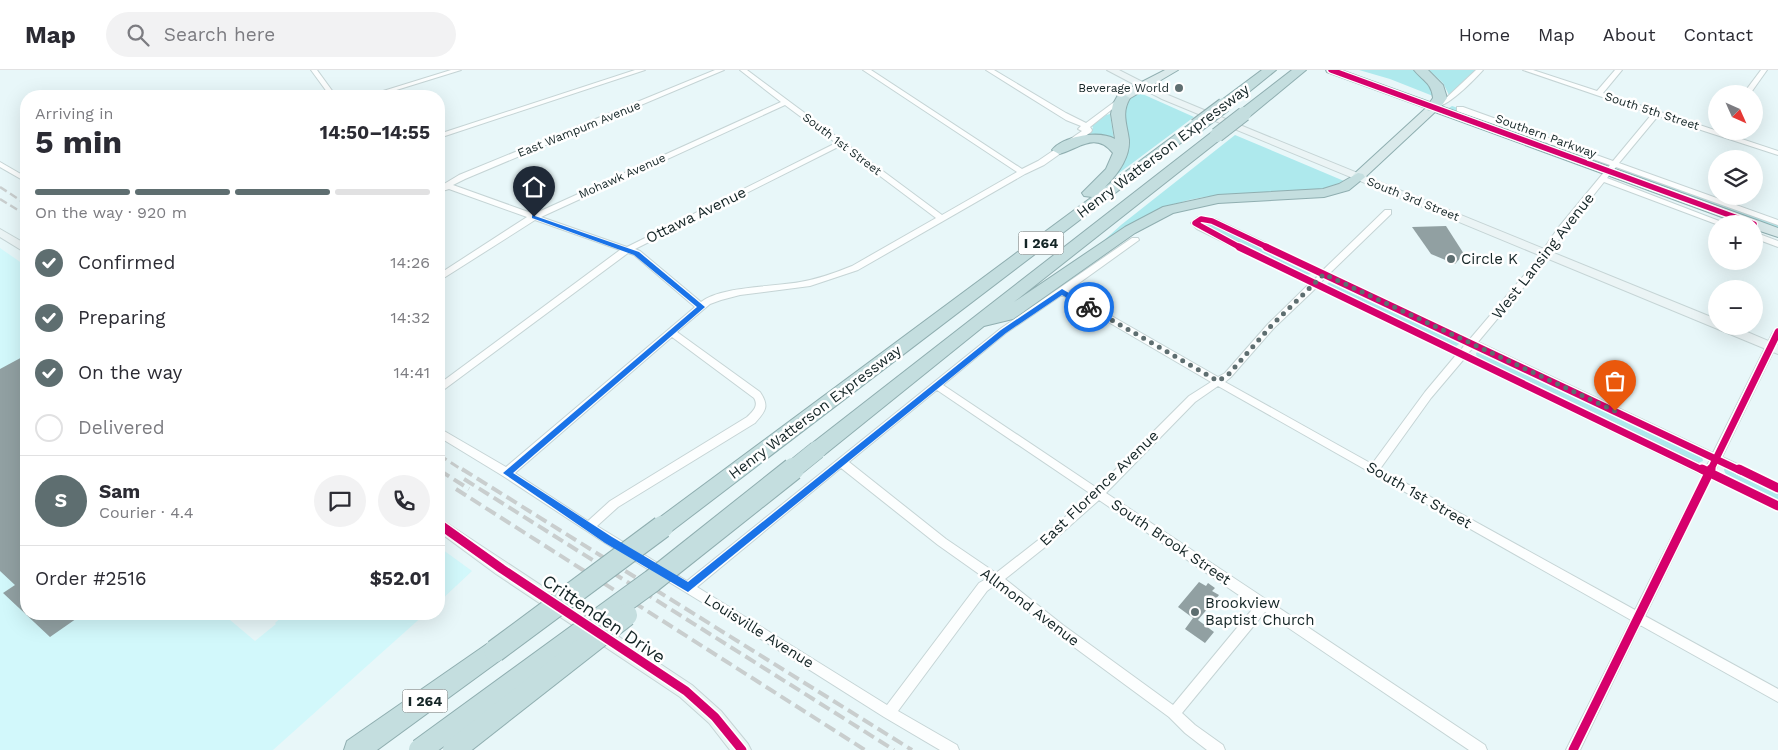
<!DOCTYPE html>
<meta charset="utf-8">
<style>
:root{--surface:#fff;--page:#f2f2f3;--text:#2b2b33;--muted:#7c7c81;--line:#e1e1e2;--accent:#5e6e70}
body{margin:0;font-family:"Work Sans",sans-serif;background:var(--page);color:var(--text);height:100vh;display:flex;flex-direction:column;font-size:19px;white-space:nowrap}
*{box-sizing:border-box;margin:0}
p{font-size:16px;color:var(--muted)}
.icon{flex:none;width:28px;height:28px;fill:none;stroke:currentColor;stroke-width:2;stroke-linecap:round;stroke-linejoin:round}
.map{position:relative;flex:1;overflow:hidden}
.panel{position:absolute;left:20px;top:20px;width:425px;height:530px;display:flex;flex-direction:column;background:var(--surface);border-radius:20px;box-shadow:0 5px 20px #0002}
.panel>*{flex:none}
.needle{width:32px;rotate:135deg}
.buttons{position:absolute;left:1708px;top:15px;display:grid;gap:10px}
.buttons a{display:grid;place-items:center;width:55px;height:55px;border-radius:50%;background:var(--surface);box-shadow:0 5px 20px #0002;font-size:25px}
.pin{position:absolute;display:grid;place-items:center;width:42px;height:42px;color:#fff;margin:-51px -21px;border-radius:50% 50% 50% 0;rotate:-45deg;box-shadow:0 0 5px #0007}
.pin .icon{rotate:45deg}
.courier{position:absolute;display:grid;place-items:center;width:50px;height:50px;margin:-25px;border:4px solid #1a73e8;border-radius:50%;background:#fff;color:#222;box-shadow:0 1px 6px #0007}
.overview em{font-style:normal;font-weight:700}
.overview div{display:flex;flex-direction:column-reverse}
.overview{display:flex;align-items:center;justify-content:space-between;height:85px;padding:0 15px}
h1{font-size:32px;font-weight:700;line-height:38px}
.bar{display:grid;grid-template-columns:repeat(4,1fr);gap:8px 5px;align-content:center;height:60px;padding:0 15px}
.bar i{height:6px;border-radius:4px;background:var(--line)}
.bar .active{background:var(--accent)}
.bar p{grid-column:span 4}
.line{display:flex;align-items:center;gap:12px;padding:0 15px;border-top:1px solid var(--line)}
.line div{flex:1}
.round{display:grid;place-items:center;flex:none;width:52px;height:52px;border-radius:26px;background:var(--page)}
ol{padding:0 15px;list-style:none}
li{display:flex;align-items:center;gap:15px;height:55px}
li p{margin-inline-start:auto}
li .icon{padding:5px;border-radius:50%;background:var(--accent);color:#fff;stroke-width:4}
li:last-child{color:var(--muted)}
li i{width:28px;height:28px;border:2px solid var(--line);border-radius:50%}
header{display:flex;align-items:center;gap:30px;box-sizing:border-box;height:70px;padding:0 25px;background:var(--surface);border-bottom:1px solid var(--line)}
header strong{font-size:24px}
nav{display:flex;gap:28px;margin-inline-start:auto;font-size:18px}
.search{width:350px;height:45px;background:var(--page);display:flex;align-items:center;gap:12px;box-sizing:border-box;padding:0 18px;border-radius:28px;color:var(--muted);font-size:19px}
.map>svg:first-child{display:block}
.built{fill:#d2f8fb}
.green{fill:#aee9ed}
.building{fill:#91a0a2}
.lines{fill:none;stroke-linecap:round;stroke-linejoin:round}
.minor-casing{stroke:#c5d4d5;stroke-width:2}
.secondary-casing{stroke:#c5d4d5;stroke-width:2}
.primary-casing{stroke:#8faeb0;stroke-width:2}
.motorway-casing{stroke:#8faeb0;stroke-width:2}
.minor{fill:#fcfefe;fill-rule:evenodd}
.secondary{fill:#ebf4f5;fill-rule:evenodd}
.primary{fill:#daeaeb;fill-rule:evenodd}
.motorway{fill:#c4dedf;fill-rule:evenodd}
.rail-far2{stroke:#c9cece;stroke-width:2.5;stroke-dasharray:8 4;stroke-linecap:butt}
.rail-far1{stroke:#c9cece;stroke-width:3;stroke-dasharray:9 5;stroke-linecap:butt}
.rail{stroke:#c9cece;stroke-width:4;stroke-dasharray:12 5.5;stroke-linecap:butt}
.motorway-bridge-far2-casing{stroke:#8faeb0;stroke-width:16;stroke-linecap:butt}
.motorway-bridge-far1-casing{stroke:#8faeb0;stroke-width:19;stroke-linecap:butt}
.motorway-bridge-casing{stroke:#8faeb0;stroke-width:24;stroke-linecap:butt}
.motorway-bridge-far2{stroke:#c4dedf;stroke-width:14}
.motorway-bridge-far1{stroke:#c4dedf;stroke-width:18}
.motorway-bridge{stroke:#c4dedf;stroke-width:22}
.cycleway-far2-casing{stroke:#fff;stroke-width:8}
.cycleway-far1-casing{stroke:#fff;stroke-width:10}
.cycleway-casing{stroke:#fff;stroke-width:12}
.cycleway-far2{stroke:#d6006c;stroke-width:5.5}
.cycleway-far1{stroke:#d6006c;stroke-width:7}
.cycleway{stroke:#d6006c;stroke-width:9}
.route{fill:#1a73e8}
.done{stroke:#5e6e70;stroke-width:5;stroke-dasharray:0 9}
.poi-dot{fill:#5e6e70;stroke:#fff;stroke-width:2}
.labels{text-anchor:middle;stroke-width:5;stroke-linejoin:round;paint-order:stroke}
.far-poi-label{font-size:12px;fill:#142526;stroke:#fff;text-anchor:end}
.far-street-label{font-size:12px;fill:#142526;stroke:#fff}
.shield{fill:#fff;stroke:#5a6667;stroke-width:1}
.shield-label{font-size:14px;font-weight:bold;fill:#142526}
.street-label{font-size:15px;fill:#142526;stroke:#fff}
.poi-label{font-size:15px;fill:#142526;stroke:#fff;text-anchor:start}
.near-street-label{font-size:18px;fill:#142526;stroke:#fff}
</style>
<header>
<strong>Map</strong>
<div class="search"><svg class="icon" aria-label="search" viewBox="0 0 24 24"><circle cx="10" cy="10" r="6"/><path d="M15 15l6 6"/></svg>Search here</div>
<nav><a>Home</a><a>Map</a><a>About</a><a>Contact</a></nav>
</header>
<div class="map">
<svg width="1778" height="680" viewBox="0 0 1778 680">
<rect width="100%" height="100%" fill="#e8f7f9"/>
<!-- built -->
<g class="built">
<polygon points="0,178 26,196 26,544 223,544 255,571 276,554 275,553 285,544 425,544 273,680 0,680"/>
<polygon points="439,477 472,501 439,532"/>
</g>
<!-- green -->
<g class="green">
<polygon points="1359,0 1417,0 1431,16 1433,26 1390,9"/>
<polygon points="1429,0 1477,0 1449,25 1443,13"/>
<path d="M1138 22 1194 47 1115 106C1117 85 1117 32 1138 22Z"/>
<polygon points="1452,36 1458,38 1457,40 1608,95 1604,95 1460,44 1449,38"/>
<polygon points="1110,44 1114,70 1100,65 1085,64 1093,58 1092,56 1106,45"/>
<path d="M1235 65 1344 111C1321 127 1237 122 1204 127 1162 134 1135 151 1100 174L1121 155Z"/>
<polygon points="1622,99 1778,155 1778,159 1624,103 1620,100"/>
<polygon points="1202,151 1207,152 1310,200 1311,204 1306,205 1292,200 1201,155"/>
<polygon points="1331,211 1336,211 1459,271 1459,274 1455,277 1449,276 1330,218 1327,214"/>
<polygon points="1480,281 1702,386 1703,391 1698,393 1477,288 1476,283"/>
<polygon points="1725,396 1778,420 1778,433 1727,407 1724,400"/>
</g>
<!-- building -->
<g class="building">
<polygon points="1446,156 1464,184 1455,194 1431,184 1412,157"/>
<polygon points="26,285 26,544 83,544 50,567 3,523 15,515 0,501 0,299"/>
<polygon points="1199,512 1206,516 1208,513 1215,518 1212,521 1219,525 1198,550 1214,562 1205,573 1185,559 1193,548 1178,537"/>
</g>
<g class="lines">
<!-- minor casing -->
<g class="minor-casing">
<g id="minor">
<polygon points="311,0 317,0 336,26 330,26"/>
<polygon points="451,0 461,0 377,26 367,26"/>
<polygon points="635,0 645,0 439,68 439,64"/>
<path d="M715 0H724L465 109 453 115 534 144 781 32 740 0H747L942 145 1017 102 863 0H871L1022 99 1038 91 1082 61 1078 59 1081 56 1066 50 986 0H994L1066 43 1086 53 1121 27 1126 28 1090 57 1092 60 1091 62 1044 95 1025 104 858 200 810 216 740 225 721 230 710 234 677 262 760 322C770 337 765 341 755 353L618 437 597 456 687 511 1000 259 1132 168H1138L1139 170 1068 221 1218 307 1225 303 1268 254 1309 214 1197 159 1191 153 1198 147 1215 149 1323 200 1385 140H1391V144L1330 203 1470 269 1532 196 1558 158 1610 95 1457 41V37H1463L1613 91 1652 44 1523 0H1533L1597 21 1615 0H1622L1603 23 1778 81V85L1658 46 1619 93 1778 150V155L1616 97 1607 108 1727 154H1716L1604 112 1564 162 1538 200 1478 272 1713 383 1773 262 1778 259V272L1722 387 1778 413V422L1718 394 1715 401 1778 431V440L1711 409 1645 546 1778 619V632L1640 555 1580 680H1566L1631 550 1218 316 1195 332 1106 423 1485 675 1487 680H1469L1265 542 1182 643 1195 655 1223 675 1225 680H1207L1185 663 1169 647 1055 563 995 515 987 521 898 641 957 675 959 680H940L884 647 723 545 605 473 503 406 439 367V358L506 397 695 237 634 185 628 183 442 321 439 322V314L620 180 535 150 439 211V204L527 147 449 119 439 122V117L459 105ZM785 35 836 73 627 177 541 147ZM840 76 936 148 852 196C835 203 818 209 800 212 774 217 721 216 701 232L640 181 635 179ZM1202 152 1210 153 1319 205 1314 210 1203 155 1200 153ZM1325 208 1465 274 1461 280 1320 213ZM1316 218 1456 285 1425 322 1372 394 1225 312 1231 307 1274 258ZM1062 225 1211 312 1189 326 1097 418 943 315 1006 263ZM672 267 754 328C759 336 753 341 747 347L610 431 588 451 515 403ZM1473 278 1710 390 1706 397 1468 283ZM1464 289 1703 405 1635 540 1380 399 1431 328ZM937 320 1091 424 1046 464 996 503 946 469 849 392ZM841 398 938 475 986 509 979 513 887 635 697 517ZM1099 430 1255 536 1173 635 1063 555 1005 509 1054 470Z"/>
<path d="M1476 0H1483C1473 11 1446 39 1432 38V36L1445 29Z"/>
<polygon points="1761,0 1767,0 1750,24 1743,24"/>
<polygon points="0,92 26,107 26,112 0,97"/>
<polygon points="1754,162 1778,171 1778,177 1754,168"/>
</g>
</g>
<!-- secondary casing -->
<g class="secondary-casing">
<g id="secondary">
<polygon points="1107,0 1119,0 1168,25 1252,60 1716,249 1716,256 1733,256 1778,275 1778,284 1162,29"/>
<polygon points="0,159 26,174 26,183 0,167"/>
<polygon points="439,448 692,615 721,641 748,674 751,680 730,680 709,653 680,627 496,504 439,462"/>
</g>
</g>
<!-- primary casing -->
<g class="primary-casing">
<g id="primary">
<polygon points="1165,0 1178,0 1127,30 1119,30 1117,28 1128,19"/>
<polygon points="1326,0 1341,0 1759,151 1778,158 1778,167 1754,159 1754,154 1741,154 1435,42 1362,110 1354,110 1352,107 1354,104 1426,38 1327,2"/>
</g>
</g>
<!-- motorway casing -->
<g class="motorway-casing">
<g id="motorway">
<polygon points="1262,0 1276,0 1229,38 1219,38 1217,35 1219,32"/>
<polygon points="1292,0 1306,0 1249,47 1239,47 1237,44 1239,41"/>
<path d="M1414 0H1428L1443 15 1447 28 1438 41H1428L1426 38 1433 28C1432 13 1422 10 1414 0Z"/>
<path d="M1123 24 1130 28C1121 43 1127 54 1129 70 1130 88 1117 105 1105 117L1191 53 1196 52 1203 56 669 463 662 466 655 463 652 457 655 451 1092 127 1084 126 1082 123 1106 99 1113 83C1095 61 1079 79 1059 84L1052 80C1063 66 1099 60 1115 69L1111 44 1113 34 1118 25Z"/>
<polygon points="1217,61 1224,65 1222,68 1014,232 1125,157 1163,137 1218,125 1323,119 1339,114 1358,103 1363,104 1365,107 1349,120 1324,127 1218,133 1173,143 1135,163 1013,249 984,256 824,385 817,387 810,385 807,380 810,375 1212,62"/>
<polygon points="495,571 503,574 507,581 503,588 377,680 344,680 347,671 487,574"/>
</g>
</g>
<!-- minor -->
<use href="#minor" class="minor"/>
<!-- secondary -->
<use href="#secondary" class="secondary"/>
<!-- primary -->
<use href="#primary" class="primary"/>
<!-- motorway -->
<use href="#motorway" class="motorway"/>
<!-- rail-far2 -->
<g class="rail-far2">
<polyline points="0,117 26,134"/>
<polyline points="0,129 26,145"/>
</g>
<!-- rail-far1 -->
<polyline class="rail-far1" points="439,385 464,401"/>
<!-- rail -->
<g class="rail">
<polyline points="462,399 912,680"/>
<polyline points="439,400 469,419"/>
<polyline points="464,409 894,680"/>
<polyline points="456,419 865,680"/>
</g>
<!-- motorway-bridge-far2 casing -->
<g class="motorway-bridge-far2-casing">
<g id="motorway-bridge-far2">
<polyline points="1196,56 1224,35"/>
<polyline points="1217,65 1244,44"/>
</g>
</g>
<!-- motorway-bridge-far1 casing -->
<g class="motorway-bridge-far1-casing">
<polyline id="motorway-bridge-far1" points="791,401 817,380"/>
</g>
<!-- motorway-bridge casing -->
<g class="motorway-bridge-casing">
<g id="motorway-bridge">
<polyline points="495,581 662,457"/>
<polyline points="420,680 652,511 793,399"/>
<polyline points="454,680 626,545"/>
</g>
</g>
<!-- motorway-bridge-far2 -->
<use href="#motorway-bridge-far2" class="motorway-bridge-far2"/>
<!-- motorway-bridge-far1 -->
<use href="#motorway-bridge-far1" class="motorway-bridge-far1"/>
<!-- motorway-bridge -->
<use href="#motorway-bridge" class="motorway-bridge"/>
<!-- cycleway-far2 casing -->
<g class="cycleway-far2-casing">
<g id="cycleway-far2">
<polyline points="1331,0 1754,154"/>
<polyline points="1241,178 1195,153 1201,149 1212,151 1269,178"/>
</g>
</g>
<!-- cycleway-far1 casing -->
<g class="cycleway-far1-casing">
<g id="cycleway-far1">
<polyline points="1239,177 1704,401"/>
<polyline points="1266,177 1741,401"/>
<polyline points="1710,401 1778,262"/>
</g>
</g>
<!-- cycleway casing -->
<g class="cycleway-casing">
<g id="cycleway">
<polyline points="1702,399 1778,436"/>
<polyline points="1739,399 1778,418"/>
<polyline points="439,454 502,499 686,621 715,647 742,680"/>
<polyline points="1573,680 1711,399"/>
</g>
</g>
<!-- cycleway-far2 -->
<use href="#cycleway-far2" class="cycleway-far2"/>
<!-- cycleway-far1 -->
<use href="#cycleway-far1" class="cycleway-far1"/>
<!-- cycleway -->
<use href="#cycleway" class="cycleway"/>
</g>
<!-- route -->
<polygon class="route" points="532,145 639,182 705,237 513,403 612,467 688,512 1001,260 1062,219 1093,237 1086,239 1062,225 1006,263 688,522 605,473 503,403 697,237 634,185 532,148"/>
<g class="lines">
<!-- done -->
<polyline class="done" points="1089,237 1218,311 1228,305 1271,256 1324,204 1615,341"/>
</g>
<!-- markers -->
<g class="poi-dot">
<circle cx="1179" cy="18" r="5"/>
<circle cx="1451" cy="189" r="5"/>
<circle cx="1195" cy="542" r="5"/>
</g>
<g class="labels">
<!-- far-poi labels -->
<g class="far-poi-label">
<text x="1169" y="22">Beverage World</text>
</g>
<!-- far-street labels -->
<g class="far-street-label">
<text transform="translate(1652 41) rotate(18)" y="4">South 5th Street</text>
<text transform="translate(579 59) rotate(-22)" y="4">East Wampum Avenue</text>
<text transform="translate(1546 66) rotate(20)" y="4">Southern Parkway</text>
<text transform="translate(842 74) rotate(37)" y="4">South 1st Street</text>
<text transform="translate(622 106) rotate(-24)" y="4">Mohawk Avenue</text>
<text transform="translate(1413 129) rotate(22)" y="4">South 3rd Street</text>
</g>
<!-- shield labels -->
<g class="shield">
<rect x="1018.5" y="161.5" width="45" height="23" rx="4"/>
<rect x="402.5" y="619.5" width="45" height="23" rx="4"/>
</g>
<g class="shield-label">
<text x="1041" y="178">I 264</text>
<text x="425" y="636">I 264</text>
</g>
<!-- street labels -->
<g class="street-label">
<text transform="translate(1163 81) rotate(-37)" y="5">Henry Watterson Expressway</text>
<text transform="translate(696 145) rotate(-26)" y="5">Ottawa Avenue</text>
<text transform="translate(1543 186) rotate(-52)" y="5">West Lansing Avenue</text>
<text transform="translate(815 342) rotate(-37)" y="5">Henry Watterson Expressway</text>
<text transform="translate(1099 418) rotate(-44)" y="5">East Florence Avenue</text>
<text transform="translate(1419 425) rotate(30)" y="5">South 1st Street</text>
<text transform="translate(1171 472) rotate(34)" y="5">South Brook Street</text>
<text transform="translate(1030 537) rotate(37)" y="5">Allmond Avenue</text>
<text transform="translate(759 561) rotate(32)" y="5">Louisville Avenue</text>
</g>
<!-- poi labels -->
<g class="poi-label">
<text x="1461" y="194">Circle K</text>
<text x="1205" y="538">Brookview<tspan x="1205" dy="17">Baptist Church</tspan></text>
</g>
<!-- near-street labels -->
<g class="near-street-label">
<text transform="translate(604 549) rotate(34)" y="6">Crittenden Drive</text>
</g>
</g>
</svg>
<div class="buttons">
<a><svg class="needle" viewBox="-14 -14 28 28"><path d="M0-13l5 13h-10z" fill="#e53935"/><path d="M0 13l5-13h-10z" fill="#7c7c81"/></svg></a>
<a><svg class="icon" aria-label="layers" viewBox="0 0 24 24"><path d="M12 4l9 5-9 5-9-5zM3 14l9 5 9-5"/></svg></a>
<a>+</a>
<a>−</a>
</div>
<div class="pin" style="left:1615px;top:341px;background:#ea580c"><svg class="icon" aria-label="bag" viewBox="0 0 24 24"><path d="M5 8h14l-1 12H6zM9 8a3 3 0 0 1 6 0"/></svg></div>
<div class="pin" style="left:534px;top:147px;background:#1f2937"><svg class="icon" aria-label="home" viewBox="0 0 24 24"><path d="M3 11l9-7 9 7M6 9v11h12V9"/></svg></div>
<div class="courier" style="left:1089px;top:237px"><svg class="icon" aria-label="bike" viewBox="0 0 24 24"><circle cx="6" cy="16" r="4"/><circle cx="18" cy="16" r="4"/><path d="M6 16l4-8h5l3 8M10 8l3 8H6M13 5h3"/></svg></div>
<section class="panel">
<div class="overview"><div><h1>5 min</h1><p>Arriving in</p></div><em>14:50–14:55</em></div>
<div class="bar"><i class="active"></i><i class="active"></i><i class="active"></i><i></i><p>On the way · 920 m</p></div>
<ol>
<li><svg class="icon" aria-label="check" viewBox="0 0 24 24"><path d="M5 12l5 5 9-10"/></svg>Confirmed<p>14:26</p></li>
<li><svg class="icon" aria-label="check" viewBox="0 0 24 24"><path d="M5 12l5 5 9-10"/></svg>Preparing<p>14:32</p></li>
<li><svg class="icon" aria-label="check" viewBox="0 0 24 24"><path d="M5 12l5 5 9-10"/></svg>On the way<p>14:41</p></li>
<li><i></i>Delivered</li>
</ol>
<div class="line" style="height:90px"><b class="round" style="background:var(--accent);color:#fff">S</b><div><b>Sam</b><p>Courier · 4.4</p></div><a class="round"><svg class="icon" aria-label="chat" viewBox="0 0 24 24"><path d="M4 5h16v11H9l-5 4z"/></svg></a><a class="round"><svg class="icon" aria-label="phone" viewBox="0 0 24 24"><path d="M5 4h4l2 5-3 2q2 4 5 5l2-3 5 2v4C11 20 4 13 5 4z"/></svg></a></div>
<div class="line" style="height:65px"><div>Order #2516</div><b>$52.01</b></div>
</section>
</div>
